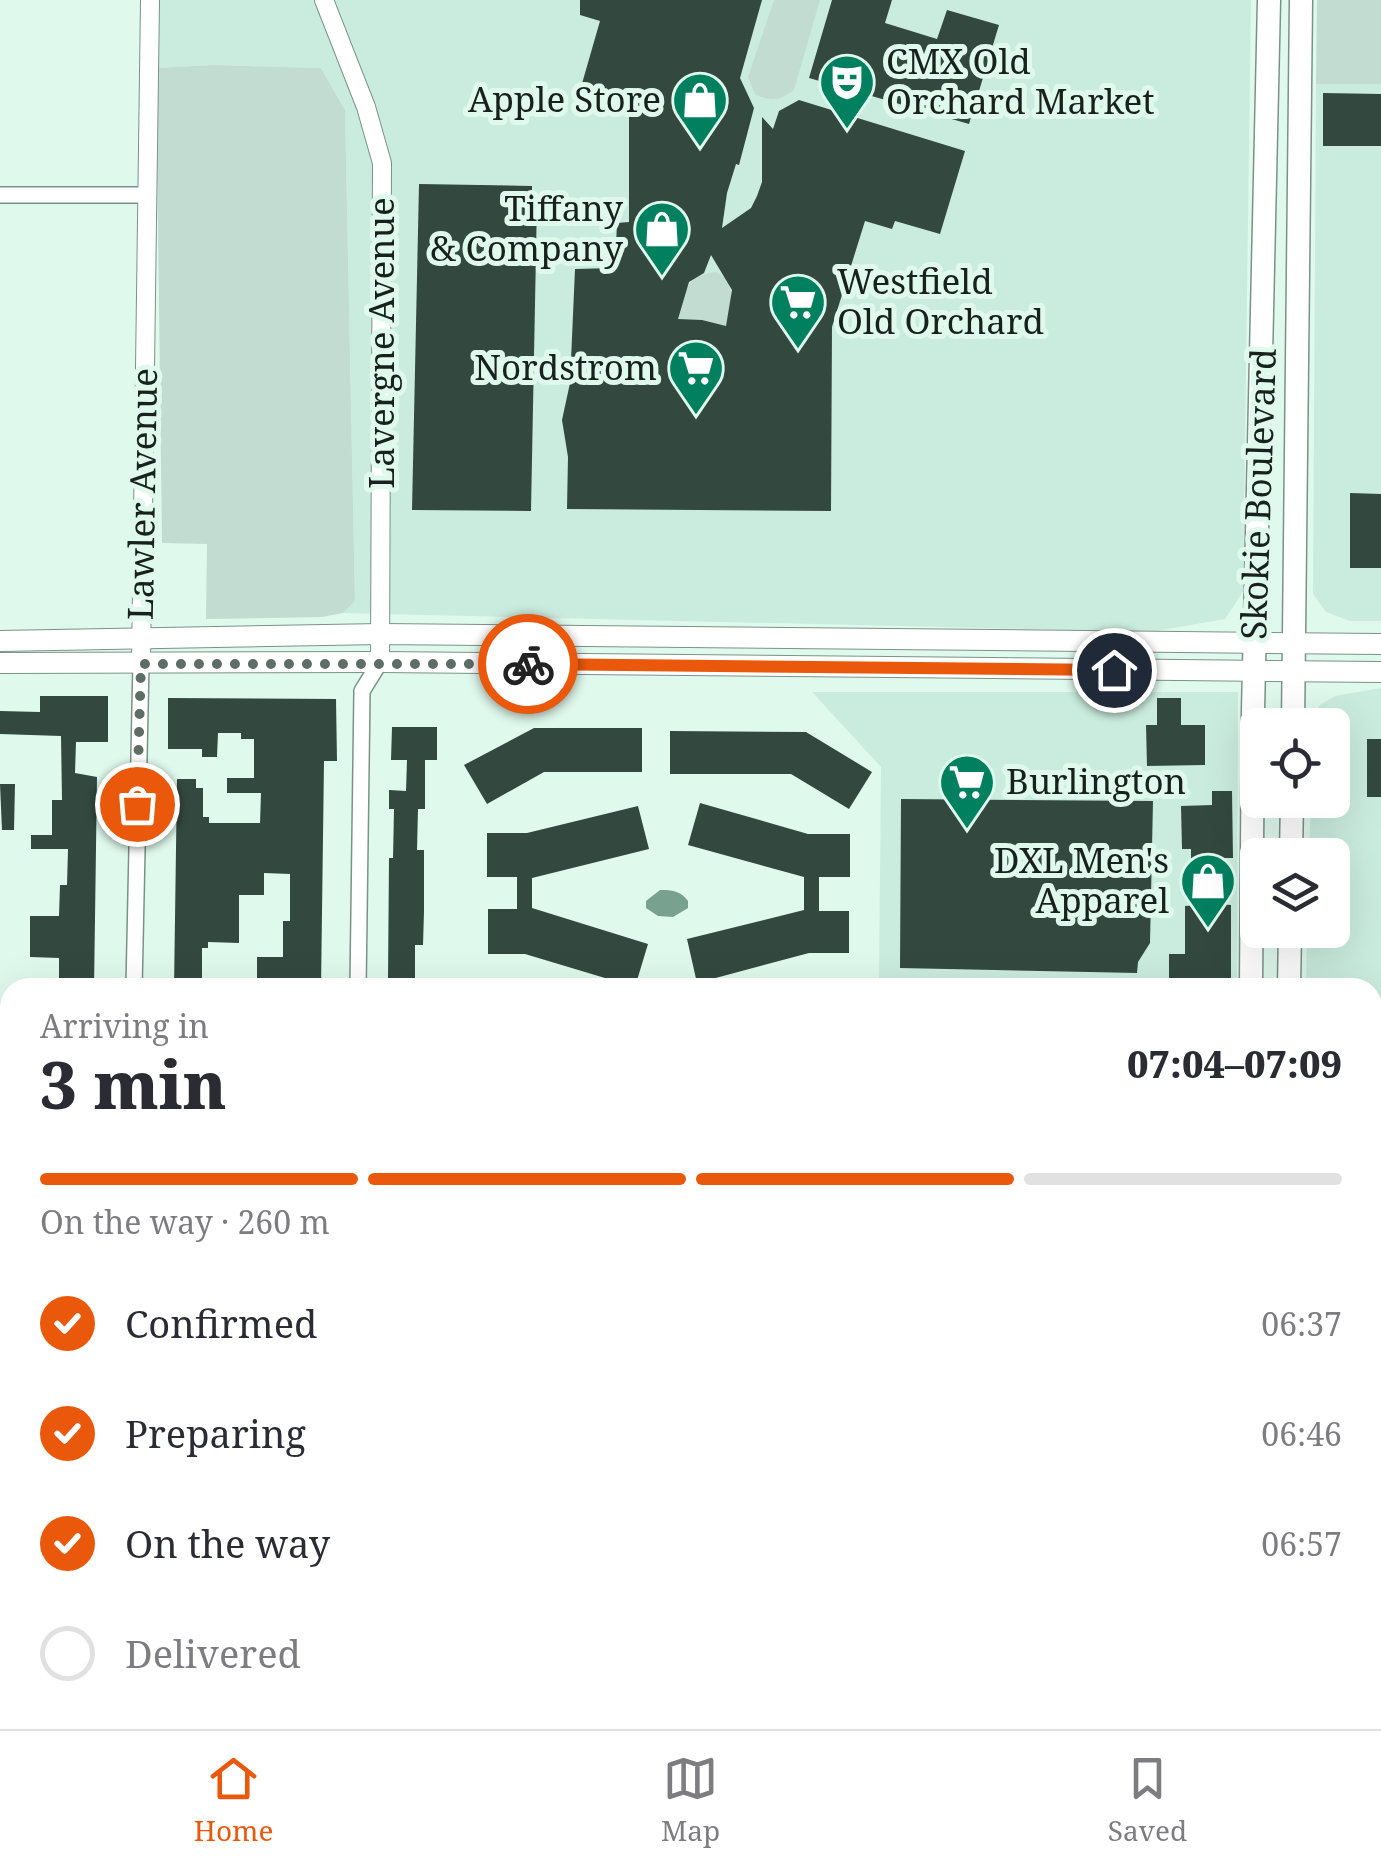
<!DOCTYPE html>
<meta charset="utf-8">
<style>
:root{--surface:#fff;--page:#f7f7f7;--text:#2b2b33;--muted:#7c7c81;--line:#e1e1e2;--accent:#ea580c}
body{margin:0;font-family:"Noto Serif",serif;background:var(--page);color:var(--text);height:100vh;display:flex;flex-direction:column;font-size:38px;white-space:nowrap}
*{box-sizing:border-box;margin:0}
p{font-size:32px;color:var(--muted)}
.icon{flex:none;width:55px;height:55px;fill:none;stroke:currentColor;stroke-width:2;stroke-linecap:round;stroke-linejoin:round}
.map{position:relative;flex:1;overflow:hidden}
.details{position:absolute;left:0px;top:978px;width:1382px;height:752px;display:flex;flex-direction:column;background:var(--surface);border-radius:30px 30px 0 0;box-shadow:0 10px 40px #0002}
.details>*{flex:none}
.fabs{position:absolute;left:1240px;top:708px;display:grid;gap:20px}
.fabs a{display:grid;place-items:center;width:110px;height:110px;border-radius:15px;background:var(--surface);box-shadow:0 10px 40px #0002;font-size:50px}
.pin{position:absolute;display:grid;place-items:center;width:85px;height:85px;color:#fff;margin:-42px;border:5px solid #fff;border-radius:50%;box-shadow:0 2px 10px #0007}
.courier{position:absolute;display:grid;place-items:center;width:100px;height:100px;margin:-50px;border:8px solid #ea580c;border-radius:50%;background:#fff;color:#222;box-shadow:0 2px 12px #0007}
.headline em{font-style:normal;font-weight:800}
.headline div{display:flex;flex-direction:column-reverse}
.headline{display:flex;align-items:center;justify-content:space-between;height:170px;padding:0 40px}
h1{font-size:65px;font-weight:800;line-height:75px}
.bar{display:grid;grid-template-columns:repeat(4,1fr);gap:15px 10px;align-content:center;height:120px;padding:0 40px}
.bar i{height:12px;border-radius:8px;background:var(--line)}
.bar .current{background:var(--accent)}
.bar p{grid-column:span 4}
ol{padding:0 40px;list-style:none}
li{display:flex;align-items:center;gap:30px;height:110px}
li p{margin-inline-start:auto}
li .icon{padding:10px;border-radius:50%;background:var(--accent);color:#fff;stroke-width:4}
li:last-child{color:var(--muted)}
li i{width:55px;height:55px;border:5px solid var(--line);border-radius:50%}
.tab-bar{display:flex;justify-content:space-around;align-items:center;height:140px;border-top:2px solid var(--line);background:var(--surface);font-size:28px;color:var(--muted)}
.tab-bar a{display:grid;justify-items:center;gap:5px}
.tab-bar .current{color:var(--accent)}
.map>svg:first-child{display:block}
.built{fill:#caecde}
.green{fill:#c3dcd1}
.water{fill:#79a190}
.building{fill:#334940;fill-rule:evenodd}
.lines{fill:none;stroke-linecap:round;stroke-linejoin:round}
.minor-casing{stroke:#7b9288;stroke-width:18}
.tertiary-casing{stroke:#7b9288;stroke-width:20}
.secondary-casing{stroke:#7b9288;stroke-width:22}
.primary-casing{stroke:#7b9288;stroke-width:25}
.minor{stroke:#fff;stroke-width:15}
.tertiary{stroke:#fff;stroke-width:18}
.secondary{stroke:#fff;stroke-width:20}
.primary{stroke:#fff;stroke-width:22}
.done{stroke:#5e6d66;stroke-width:10;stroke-dasharray:0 18}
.route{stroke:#ea580c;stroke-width:12}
.labels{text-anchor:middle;stroke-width:10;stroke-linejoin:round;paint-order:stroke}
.poi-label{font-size:35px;fill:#18211d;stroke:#dff9ed;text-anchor:end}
.street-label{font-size:35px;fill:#18211d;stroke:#dff9ed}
</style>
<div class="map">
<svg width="1381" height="1729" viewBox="0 0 1381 1729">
<rect width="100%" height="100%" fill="#dff9ed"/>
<!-- built -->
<g class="built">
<polygon points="157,0 1251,0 1243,592 1225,619 1151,632 343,613 355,601 345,110 321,68 213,65 156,68"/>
<polygon points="1316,84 1381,84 1381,621 1350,621 1326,612 1313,594"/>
<polygon points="1381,688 1381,1729 1298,1729 1298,1720 1372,1720 1372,988 1306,987 1307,930 1332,930 1332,855 1309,855 1311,800 1332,800 1332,725 1313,725 1313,717 1320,705 1335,696"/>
<polygon points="812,692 1238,692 1237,987 1153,987 1152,982 879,985 881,767"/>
<rect x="986" y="1720" width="246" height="9"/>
</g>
<!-- green -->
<g class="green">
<path d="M774 0H820L794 90C779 101 771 102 755 94L748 77Z"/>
<polygon points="1317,0 1381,0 1381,84 1316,84"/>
<polygon points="213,65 321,68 345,110 355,601 343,613 322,617 206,619 207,544 162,543 156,68"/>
<path d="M716 272C739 283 730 306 726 327L702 320 677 322C685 294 683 276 716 272Z"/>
<polygon points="0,1578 10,1578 10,1720 112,1720 111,1729 0,1729"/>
<rect x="427" y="1720" width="397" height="9"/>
</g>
<!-- water -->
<path class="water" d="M660 890C672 890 681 891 688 901V908L673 917 658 916 646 908V901Z"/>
<!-- building -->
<g class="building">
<path d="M580 0H762L740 78 754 108 739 165 736 164 727 193 722 228 751 208 757 196 762 182V117L773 129 779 111 799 100 965 151 940 234 895 221 892 229 865 221 832 327 831 511 567 509 568 457 562 420 570 383 575 269 615 268 617 223 629 222V102L581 87 600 21 580 15ZM711 255 732 290 726 326 702 320 678 319 689 282 704 273Z"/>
<polygon points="832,0 892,0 885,23 937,39 947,10 999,25 969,124 809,78"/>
<polygon points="1323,93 1381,94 1381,146 1323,146"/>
<polygon points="419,184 532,186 532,201 537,201 531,511 412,510"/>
<polygon points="1350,493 1381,494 1381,568 1350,568"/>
<polygon points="40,696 108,696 108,742 76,742 75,773 97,777 94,988 59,988 59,958 30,957 30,916 59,916 60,885 67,885 68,849 31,849 31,835 52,835 52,800 62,800 61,736 0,734 0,711 40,712"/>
<polygon points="168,698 336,699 337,761 324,761 321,988 257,988 257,957 283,957 283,921 290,921 290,874 264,873 264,895 239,895 239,943 208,942 208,948 202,948 202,988 174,988 177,779 196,779 196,788 203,788 203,817 209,817 209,823 260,823 261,793 227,793 227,778 254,778 254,739 241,739 241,733 218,733 217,757 202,757 202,749 168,749"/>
<polygon points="1157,698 1181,698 1181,725 1205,725 1205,765 1147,766 1146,725 1157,725"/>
<polygon points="392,727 437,727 437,760 425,760 425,809 418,809 417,850 424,850 424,912 423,945 415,945 415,988 400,988 400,979 388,979 389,858 393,858 394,809 389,809 389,790 406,791 407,760 391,760"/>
<polygon points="534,728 642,728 642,772 544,772 487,804 464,765"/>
<polygon points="670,731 806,732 872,772 849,809 791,774 670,774"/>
<rect x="1367" y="739" width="14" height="58"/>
<polygon points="0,784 15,784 14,830 2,830"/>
<polygon points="1212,791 1232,791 1233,858 1191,858 1191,849 1182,849 1181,806 1212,805"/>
<polygon points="901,799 1153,801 1150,943 1138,962 1137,973 900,968"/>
<polygon points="700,803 808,834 850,834 850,877 819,877 819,911 849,911 849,953 809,953 697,983 687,939 804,910 804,877 688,845"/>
<polygon points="638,806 649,849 532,878 532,908 648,944 635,987 525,954 488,954 488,909 517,909 517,877 487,877 487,833 527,833"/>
<polygon points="1216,904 1231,905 1231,988 1169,988 1169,954 1185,954 1185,906"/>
</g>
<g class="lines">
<!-- minor casing -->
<g class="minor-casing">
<g id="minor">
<polyline points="0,195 147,195"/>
<polyline points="134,988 141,663"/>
<polyline points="358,988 362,691 380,662"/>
<polyline points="0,1110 10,1111"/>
<polyline points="1372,1113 1381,1126"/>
<polyline points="1372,1568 1381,1568"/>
<polyline points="0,1569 10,1569"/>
<polyline points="123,1729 123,1720"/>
<polyline points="346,1729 346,1720"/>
</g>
</g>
<!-- tertiary casing -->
<g class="tertiary-casing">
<g id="tertiary">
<polyline points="324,0 366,107 382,163 380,662"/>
<polyline points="141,663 150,0"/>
</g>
</g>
<!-- secondary casing -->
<g class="secondary-casing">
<g id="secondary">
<polyline points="0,641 381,634 1381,644"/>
<polyline points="0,663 380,662 1381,672"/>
</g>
</g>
<!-- primary casing -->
<g class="primary-casing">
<g id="primary">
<polyline points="1293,725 1301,0"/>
<polyline points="1291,855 1292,800"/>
<polyline points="1251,988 1253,711 1269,0"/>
<polyline points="1289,988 1290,930"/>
<polyline points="1245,1729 1245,1720"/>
<polyline points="1281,1729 1281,1720"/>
</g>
</g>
<!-- minor -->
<use href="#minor" class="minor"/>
<!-- tertiary -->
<use href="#tertiary" class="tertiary"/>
<!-- secondary -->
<use href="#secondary" class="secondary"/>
<!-- primary -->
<use href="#primary" class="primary"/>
</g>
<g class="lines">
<!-- done -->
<polyline class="done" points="137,804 141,664 528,664"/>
<!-- route -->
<polyline class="route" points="528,664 1114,670"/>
</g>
<!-- icons -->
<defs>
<g id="theatre-pin" transform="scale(2.875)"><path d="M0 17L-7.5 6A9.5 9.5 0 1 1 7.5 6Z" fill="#018060" stroke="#dff9ed"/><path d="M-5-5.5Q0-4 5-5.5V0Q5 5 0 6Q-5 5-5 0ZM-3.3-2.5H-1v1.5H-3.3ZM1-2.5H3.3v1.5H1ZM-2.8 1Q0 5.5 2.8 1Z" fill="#fff"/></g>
<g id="shop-pin" transform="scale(2.875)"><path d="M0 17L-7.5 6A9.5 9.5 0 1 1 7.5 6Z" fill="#018060" stroke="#dff9ed"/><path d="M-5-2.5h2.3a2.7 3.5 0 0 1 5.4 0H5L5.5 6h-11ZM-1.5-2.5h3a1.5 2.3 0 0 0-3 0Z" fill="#fff"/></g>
<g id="supermarket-pin" transform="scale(2.875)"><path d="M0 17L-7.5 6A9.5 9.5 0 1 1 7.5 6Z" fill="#018060" stroke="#dff9ed"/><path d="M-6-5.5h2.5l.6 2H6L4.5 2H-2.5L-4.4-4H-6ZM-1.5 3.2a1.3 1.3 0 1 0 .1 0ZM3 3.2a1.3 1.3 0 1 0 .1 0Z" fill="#fff"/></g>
</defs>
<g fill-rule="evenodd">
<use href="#theatre-pin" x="847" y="82"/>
<use href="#shop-pin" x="700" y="100"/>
<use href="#shop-pin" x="662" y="229"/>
<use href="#supermarket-pin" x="798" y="302"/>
<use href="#supermarket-pin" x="696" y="368"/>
<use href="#supermarket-pin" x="967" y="782"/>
<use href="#shop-pin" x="1208" y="881"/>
</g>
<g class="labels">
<!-- poi labels -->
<g class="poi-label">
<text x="886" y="74" text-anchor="start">CMX Old<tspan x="886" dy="40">Orchard Market</tspan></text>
<text x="661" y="112">Apple Store</text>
<text x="623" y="221">Tiffany<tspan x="623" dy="40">&amp; Company</tspan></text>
<text x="837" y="294" text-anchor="start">Westfield<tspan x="837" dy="40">Old Orchard</tspan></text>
<text x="657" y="380">Nordstrom</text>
<text x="1006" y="794" text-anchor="start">Burlington</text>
<text x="1169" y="873">DXL Men's<tspan x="1169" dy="40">Apparel</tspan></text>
</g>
<!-- street labels -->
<g class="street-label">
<text transform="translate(382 343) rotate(-90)" y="12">Lavergne Avenue</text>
<text transform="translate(143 494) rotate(-89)" y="12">Lawler Avenue</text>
<text transform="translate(1259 494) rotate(-88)" y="12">Skokie Boulevard</text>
</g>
</g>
</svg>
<div class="fabs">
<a><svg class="icon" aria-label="locate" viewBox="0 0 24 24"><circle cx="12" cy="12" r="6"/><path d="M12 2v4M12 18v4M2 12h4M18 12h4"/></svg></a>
<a><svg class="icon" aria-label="layers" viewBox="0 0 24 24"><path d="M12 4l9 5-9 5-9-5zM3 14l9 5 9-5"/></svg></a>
</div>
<div class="pin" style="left:137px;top:804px;background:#ea580c"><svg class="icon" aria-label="bag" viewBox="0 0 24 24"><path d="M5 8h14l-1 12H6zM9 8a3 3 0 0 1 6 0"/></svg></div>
<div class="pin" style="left:1114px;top:670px;background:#1f2937"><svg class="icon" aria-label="home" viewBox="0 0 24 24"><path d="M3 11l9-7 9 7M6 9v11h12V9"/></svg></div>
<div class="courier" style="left:528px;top:664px"><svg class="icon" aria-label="bike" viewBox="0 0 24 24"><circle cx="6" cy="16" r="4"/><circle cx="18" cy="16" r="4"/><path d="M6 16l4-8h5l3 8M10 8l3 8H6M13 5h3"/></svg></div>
<section class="details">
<div class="headline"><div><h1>3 min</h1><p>Arriving in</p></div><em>07:04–07:09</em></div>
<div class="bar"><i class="current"></i><i class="current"></i><i class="current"></i><i></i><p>On the way · 260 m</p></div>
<ol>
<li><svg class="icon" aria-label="check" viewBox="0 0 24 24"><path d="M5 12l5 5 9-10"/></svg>Confirmed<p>06:37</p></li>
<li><svg class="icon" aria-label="check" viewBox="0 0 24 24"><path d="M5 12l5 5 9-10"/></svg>Preparing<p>06:46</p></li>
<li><svg class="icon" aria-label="check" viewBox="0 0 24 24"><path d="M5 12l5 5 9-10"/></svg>On the way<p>06:57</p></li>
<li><i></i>Delivered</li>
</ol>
</section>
</div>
<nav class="tab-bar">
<a class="current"><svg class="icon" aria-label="home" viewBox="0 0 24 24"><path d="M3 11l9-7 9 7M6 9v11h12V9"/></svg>Home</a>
<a><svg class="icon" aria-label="map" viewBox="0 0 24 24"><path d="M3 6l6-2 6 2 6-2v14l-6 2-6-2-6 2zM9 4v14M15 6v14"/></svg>Map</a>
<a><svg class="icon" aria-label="saved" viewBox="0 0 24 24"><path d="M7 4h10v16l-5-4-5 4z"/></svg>Saved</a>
</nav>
